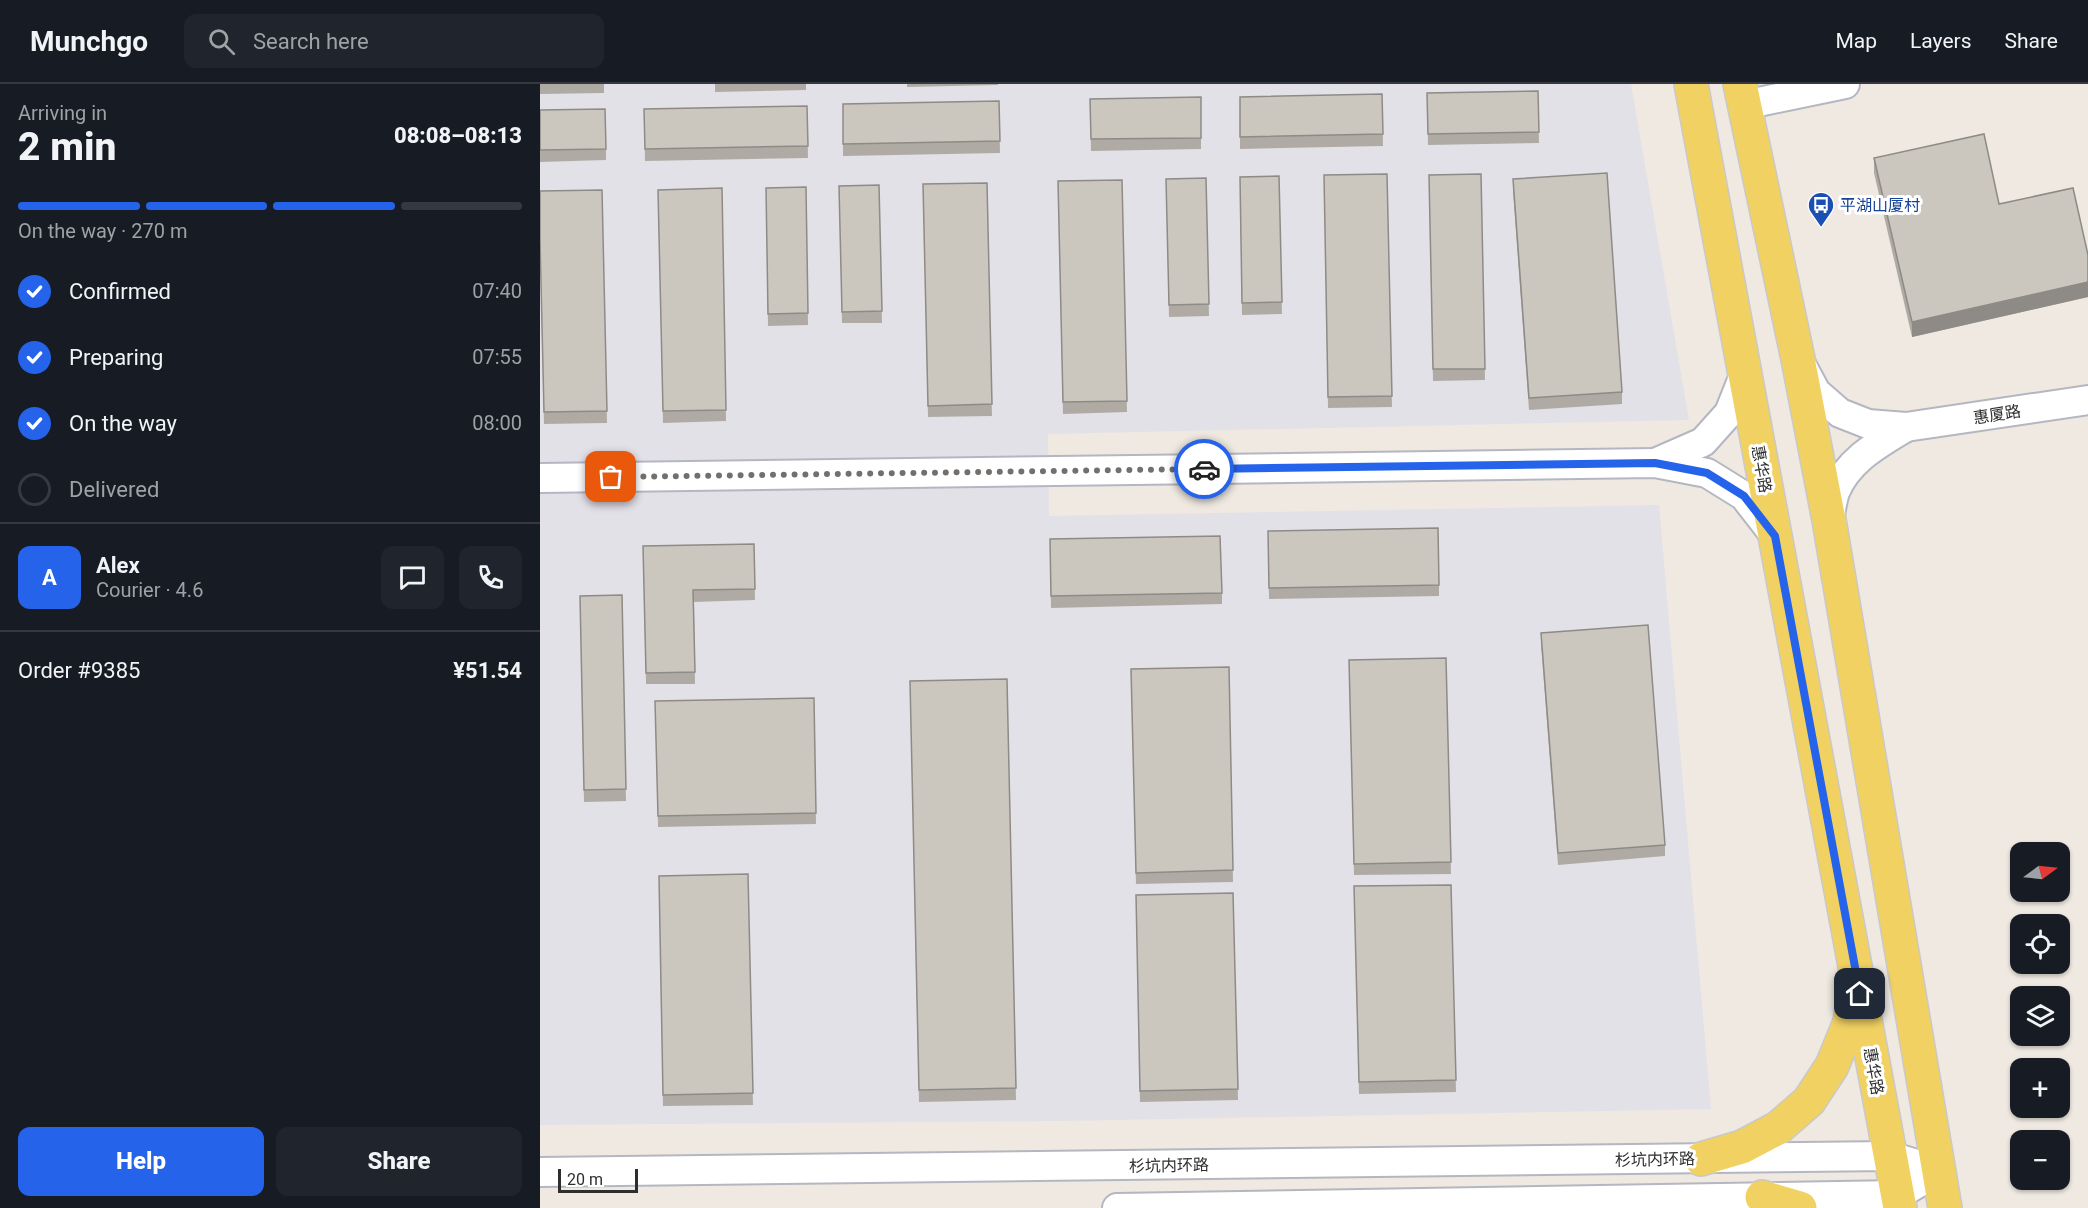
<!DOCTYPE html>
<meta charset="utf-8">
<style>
:root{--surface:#171b24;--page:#20242c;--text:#f1f3f6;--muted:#9ea1a6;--line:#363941;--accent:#2563eb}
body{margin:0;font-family:Roboto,"Noto Sans SC",sans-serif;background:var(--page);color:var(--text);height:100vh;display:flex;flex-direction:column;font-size:22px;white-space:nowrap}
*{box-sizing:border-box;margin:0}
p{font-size:20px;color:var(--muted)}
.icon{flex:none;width:33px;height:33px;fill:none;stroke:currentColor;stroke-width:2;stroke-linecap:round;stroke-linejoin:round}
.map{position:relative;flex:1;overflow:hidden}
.panel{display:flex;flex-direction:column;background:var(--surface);width:540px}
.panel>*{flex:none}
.needle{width:39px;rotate:75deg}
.buttons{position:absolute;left:1470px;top:758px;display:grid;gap:12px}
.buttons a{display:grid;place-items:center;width:60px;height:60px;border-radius:12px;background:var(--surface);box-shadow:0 2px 4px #0004;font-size:30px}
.scale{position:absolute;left:18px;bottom:15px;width:80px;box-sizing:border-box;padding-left:6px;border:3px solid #2e2e2e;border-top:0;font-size:16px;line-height:21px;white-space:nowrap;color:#2e2e2e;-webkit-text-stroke:4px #fff;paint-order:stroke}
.pin{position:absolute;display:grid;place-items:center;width:51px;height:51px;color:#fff;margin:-26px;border-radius:12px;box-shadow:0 3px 9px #0006}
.courier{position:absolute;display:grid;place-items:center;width:60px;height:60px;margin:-30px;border:4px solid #2563eb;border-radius:50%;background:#fff;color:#222;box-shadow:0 2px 8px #0007}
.headline em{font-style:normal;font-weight:800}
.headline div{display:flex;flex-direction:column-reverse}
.headline{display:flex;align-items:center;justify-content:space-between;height:102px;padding:0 18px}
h1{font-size:39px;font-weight:800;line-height:45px}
.bar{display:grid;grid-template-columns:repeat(4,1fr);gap:9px 6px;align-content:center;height:72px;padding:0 18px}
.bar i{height:8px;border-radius:4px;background:var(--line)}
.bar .current{background:var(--accent)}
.bar p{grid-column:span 4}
.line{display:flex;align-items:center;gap:15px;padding:0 18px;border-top:2px solid var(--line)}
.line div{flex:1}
.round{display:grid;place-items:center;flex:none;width:63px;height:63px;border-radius:12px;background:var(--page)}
ol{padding:0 18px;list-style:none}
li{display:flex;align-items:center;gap:18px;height:66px}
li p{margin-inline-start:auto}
li .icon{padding:6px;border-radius:50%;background:var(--accent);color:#fff;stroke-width:4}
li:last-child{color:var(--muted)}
li i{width:33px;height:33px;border:3px solid var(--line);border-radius:50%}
.primary-button{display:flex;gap:12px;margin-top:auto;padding:12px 18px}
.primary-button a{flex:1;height:69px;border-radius:12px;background:var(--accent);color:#fff;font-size:24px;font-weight:800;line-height:69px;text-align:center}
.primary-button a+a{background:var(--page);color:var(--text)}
header{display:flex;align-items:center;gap:36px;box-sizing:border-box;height:84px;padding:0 30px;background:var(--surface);border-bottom:2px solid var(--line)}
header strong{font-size:28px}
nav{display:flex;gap:33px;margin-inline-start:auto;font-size:21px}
.search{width:420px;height:54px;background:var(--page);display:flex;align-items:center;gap:15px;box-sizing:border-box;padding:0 21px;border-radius:12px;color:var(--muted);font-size:22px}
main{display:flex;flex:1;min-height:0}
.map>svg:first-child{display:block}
.industrial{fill:#e3e1e8}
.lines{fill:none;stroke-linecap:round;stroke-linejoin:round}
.minor-casing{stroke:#b4b7c1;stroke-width:32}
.major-casing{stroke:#c9c9c9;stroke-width:36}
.minor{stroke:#fff;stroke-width:28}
.major{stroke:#f2d163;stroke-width:33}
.wall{fill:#afaba4}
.shaded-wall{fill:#8e8b86}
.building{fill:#cbc7bf;stroke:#8e8b86;stroke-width:1.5}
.done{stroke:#726f6d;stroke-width:6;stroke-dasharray:0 10.8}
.route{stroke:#2563eb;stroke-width:8}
.labels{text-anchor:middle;stroke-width:6;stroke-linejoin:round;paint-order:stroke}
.transit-label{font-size:16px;fill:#164399;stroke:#fff;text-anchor:start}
.street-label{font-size:16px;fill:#2e2e2e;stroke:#fff}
</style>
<header>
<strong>Munchgo</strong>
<div class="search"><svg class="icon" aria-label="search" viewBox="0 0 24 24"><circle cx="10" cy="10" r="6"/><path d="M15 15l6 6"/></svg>Search here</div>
<nav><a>Map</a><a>Layers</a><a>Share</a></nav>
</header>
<main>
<section class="panel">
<div class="headline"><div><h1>2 min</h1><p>Arriving in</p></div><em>08:08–08:13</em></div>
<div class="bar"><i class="current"></i><i class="current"></i><i class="current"></i><i></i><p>On the way · 270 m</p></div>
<ol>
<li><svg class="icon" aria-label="check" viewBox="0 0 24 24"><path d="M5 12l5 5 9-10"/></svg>Confirmed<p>07:40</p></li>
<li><svg class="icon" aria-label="check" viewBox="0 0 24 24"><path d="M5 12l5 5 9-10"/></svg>Preparing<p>07:55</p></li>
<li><svg class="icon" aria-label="check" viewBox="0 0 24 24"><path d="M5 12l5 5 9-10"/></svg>On the way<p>08:00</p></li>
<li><i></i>Delivered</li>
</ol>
<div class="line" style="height:108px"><b class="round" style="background:var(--accent);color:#fff">A</b><div><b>Alex</b><p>Courier · 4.6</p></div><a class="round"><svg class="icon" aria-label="chat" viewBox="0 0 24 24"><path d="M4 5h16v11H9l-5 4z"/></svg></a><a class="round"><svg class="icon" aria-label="phone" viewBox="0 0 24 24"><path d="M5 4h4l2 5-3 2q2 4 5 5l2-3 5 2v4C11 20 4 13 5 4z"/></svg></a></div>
<div class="line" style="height:78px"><div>Order #9385</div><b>¥51.54</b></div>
<div class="primary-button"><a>Help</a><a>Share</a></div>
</section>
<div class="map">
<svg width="1548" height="1124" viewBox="0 0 1548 1124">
<rect width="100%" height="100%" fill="#efe9e1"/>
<!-- industrial -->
<polygon class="industrial" points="0,0 1091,0 1149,336 508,350 509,432 1119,421 1171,1025 522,1037 0,1041"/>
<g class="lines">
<!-- minor casing -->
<g class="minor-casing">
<g id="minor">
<polyline points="1204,21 1305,0"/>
<polyline points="1261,280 1276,308 1300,329 1328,340 1366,343 1548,316"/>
<polyline points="1115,379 1163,358 1189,329 1205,289"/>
<polyline points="0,394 1115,379 1167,389 1204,412 1235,452"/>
<path d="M1289 436C1291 427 1292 417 1295 408 1308 376 1338 360 1366 343"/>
<polyline points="0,1088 1350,1072 1399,1087"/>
<polyline points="577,1124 1358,1111 1399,1087"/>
</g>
</g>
<!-- major casing -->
<g class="major-casing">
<g id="major">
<polyline points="1151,0 1360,1124"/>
<polyline points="1200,0 1258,275 1289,436 1405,1124"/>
<polyline points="1161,1075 1202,1063 1238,1044 1269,1017 1292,982 1310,938 1314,909"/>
<polyline points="1222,1113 1260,1124"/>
</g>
</g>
<!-- minor -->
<use href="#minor" class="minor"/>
<!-- major -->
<use href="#major" class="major"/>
</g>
<!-- wall -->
<g class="wall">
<polygon points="0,0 64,0 64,9 0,10"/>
<polygon points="175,0 266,0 266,6 175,8"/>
<polygon points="367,0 458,0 458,1 367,3"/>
<polygon points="998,7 999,59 888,61 887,9"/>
<polygon points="842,10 843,62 700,65 700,13"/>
<polygon points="550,15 661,54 661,65 551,67"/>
<polygon points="459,17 460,69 303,72 303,20"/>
<polygon points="267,22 268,74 105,77 104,25"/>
<polygon points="0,26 66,65 66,76 0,78"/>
<polygon points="1334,74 1459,120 1548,171 1548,213 1372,253 1334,89"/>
<polygon points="847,90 852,323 788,324 784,91"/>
<polygon points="941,90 945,296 893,297 889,91"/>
<polygon points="739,92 742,230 702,231 700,93"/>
<polygon points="666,94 669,232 629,233 626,95"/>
<polygon points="973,95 1082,308 1082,320 989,326 973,107"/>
<polygon points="582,96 587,328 523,330 518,97"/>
<polygon points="447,99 452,332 388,333 383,100"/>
<polygon points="339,101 342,239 302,239 299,102"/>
<polygon points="266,103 268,241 228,242 226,104"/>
<polygon points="182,104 186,337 123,339 118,106"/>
<polygon points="62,106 67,339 4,340 0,166"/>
<polygon points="728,447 899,501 899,512 729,515"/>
<polygon points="510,455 682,509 682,520 511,524"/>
<polygon points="214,460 215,516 154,518 155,600 106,600 103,462"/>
<polygon points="82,511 86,717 44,718 40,512"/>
<polygon points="1001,549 1125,761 1125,772 1018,781 1001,560"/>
<polygon points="906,574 911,790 814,791 809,576"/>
<polygon points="689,583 693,798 596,800 591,585"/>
<polygon points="467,595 476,1016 379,1018 370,597"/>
<polygon points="274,614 276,740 118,743 115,617"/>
<polygon points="208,790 213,1021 123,1022 119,792"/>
<polygon points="911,801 916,1008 819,1010 814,802"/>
<polygon points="693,809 698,1016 600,1018 596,811"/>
</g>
<!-- shaded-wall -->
<polygon class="shaded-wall" points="1548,198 1548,213 1372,253 1372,238"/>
<!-- building -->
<g class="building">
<polygon points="998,7 999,48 888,50 887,9"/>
<polygon points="842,10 843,50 700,53 700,13"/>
<polygon points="661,13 661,54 551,55 550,15"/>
<polygon points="459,17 460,57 303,60 303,20"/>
<polygon points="267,22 268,62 105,65 104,25"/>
<polygon points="65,25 66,65 0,66 0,26"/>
<polygon points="1444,50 1459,120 1533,104 1548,171 1548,198 1372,238 1334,74"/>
<polygon points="1067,89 1082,308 989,314 973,95"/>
<polygon points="847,90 852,312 788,313 784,91"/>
<polygon points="941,90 945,285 893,285 889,91"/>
<polygon points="739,92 742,218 702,219 700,93"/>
<polygon points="666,94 669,220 629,221 626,95"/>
<polygon points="582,96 587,317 523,318 518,97"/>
<polygon points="447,99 452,320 388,322 383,100"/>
<polygon points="339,101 342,227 302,228 299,102"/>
<polygon points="266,103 268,229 228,230 226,104"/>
<polygon points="182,104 186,326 123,327 118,106"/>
<polygon points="62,106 67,327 4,328 0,155 0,107"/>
<polygon points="898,444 899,501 729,504 728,447"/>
<polygon points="680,452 682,509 511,512 510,455"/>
<polygon points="214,460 215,505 153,506 155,588 106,589 103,462"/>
<polygon points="82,511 86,705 44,706 40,512"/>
<polygon points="1108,541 1125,761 1018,769 1001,549"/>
<polygon points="906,574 911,778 814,780 809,576"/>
<polygon points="689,583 693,786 596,789 591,585"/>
<polygon points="467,595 476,1004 379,1006 370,597"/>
<polygon points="274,614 276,729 118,732 115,617"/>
<polygon points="208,790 213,1009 123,1011 119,792"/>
<polygon points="911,801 916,996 819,998 814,802"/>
<polygon points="693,809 698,1005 600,1007 596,811"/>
</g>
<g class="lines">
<!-- done -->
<polyline class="done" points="71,393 664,385"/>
<!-- route -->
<polyline class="route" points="664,385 1115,379 1167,389 1204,412 1235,452 1320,910"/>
</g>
<!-- icons -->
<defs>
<g id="bus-pin" transform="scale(1.35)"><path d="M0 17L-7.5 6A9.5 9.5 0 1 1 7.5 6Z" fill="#1a4fb4" stroke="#fff"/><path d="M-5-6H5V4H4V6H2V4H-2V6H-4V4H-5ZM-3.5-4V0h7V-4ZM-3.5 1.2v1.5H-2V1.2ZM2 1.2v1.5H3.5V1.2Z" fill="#fff"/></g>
</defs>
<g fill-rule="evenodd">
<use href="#bus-pin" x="1281" y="121"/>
</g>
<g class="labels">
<!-- transit labels -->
<g class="transit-label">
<text x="1300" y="127">平湖山厦村</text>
</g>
<!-- street labels -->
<g class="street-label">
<text transform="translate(1457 330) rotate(-9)" y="6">惠厦路</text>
<text transform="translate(1222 385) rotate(80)" y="6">惠华路</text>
<text transform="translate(1334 987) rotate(80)" y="6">惠华路</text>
<text transform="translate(1115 1075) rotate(-1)" y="6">杉坑内环路</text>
<text transform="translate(629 1081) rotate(-1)" y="6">杉坑内环路</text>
</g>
</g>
</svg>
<div class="buttons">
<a><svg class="needle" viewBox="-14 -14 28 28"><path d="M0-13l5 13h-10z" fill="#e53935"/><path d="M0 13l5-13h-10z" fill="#9ea1a6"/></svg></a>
<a><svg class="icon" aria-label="locate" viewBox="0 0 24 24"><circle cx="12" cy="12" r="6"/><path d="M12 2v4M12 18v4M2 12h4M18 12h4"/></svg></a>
<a><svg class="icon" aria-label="layers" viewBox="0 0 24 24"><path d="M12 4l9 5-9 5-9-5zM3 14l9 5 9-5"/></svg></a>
<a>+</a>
<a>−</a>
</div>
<div class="scale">20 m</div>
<div class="pin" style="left:71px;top:393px;background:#ea580c"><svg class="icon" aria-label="bag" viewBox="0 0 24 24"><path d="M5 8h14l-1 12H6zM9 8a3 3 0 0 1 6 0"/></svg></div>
<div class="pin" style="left:1320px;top:910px;background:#1f2937"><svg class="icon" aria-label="home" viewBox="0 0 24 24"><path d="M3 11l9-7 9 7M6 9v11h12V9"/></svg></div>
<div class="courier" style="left:664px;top:385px"><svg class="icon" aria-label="car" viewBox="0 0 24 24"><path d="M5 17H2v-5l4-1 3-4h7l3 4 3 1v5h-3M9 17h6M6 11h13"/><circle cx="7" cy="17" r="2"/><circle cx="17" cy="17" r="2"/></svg></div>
</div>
</main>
